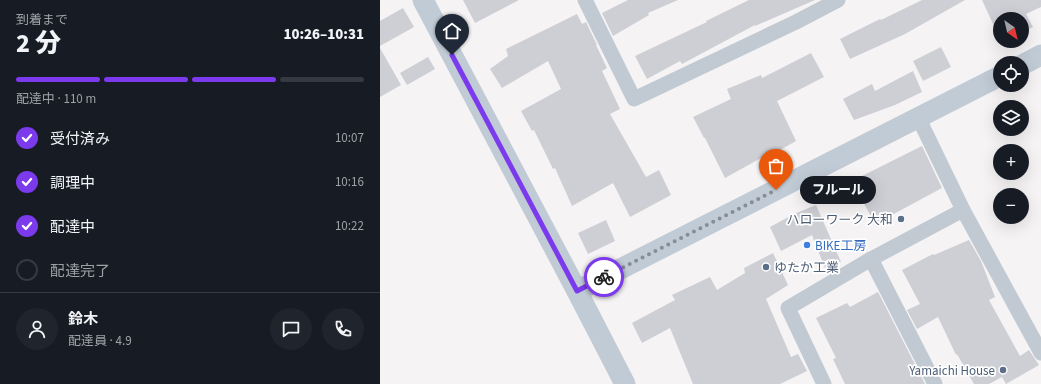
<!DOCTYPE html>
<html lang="ja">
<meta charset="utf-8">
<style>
:root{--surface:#171b24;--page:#20242c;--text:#f1f3f6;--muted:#9ea1a6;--line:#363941;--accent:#7c3aed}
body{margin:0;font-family:"Source Sans 3","Noto Sans JP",sans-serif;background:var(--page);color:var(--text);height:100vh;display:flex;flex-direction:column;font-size:15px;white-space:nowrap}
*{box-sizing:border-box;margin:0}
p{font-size:13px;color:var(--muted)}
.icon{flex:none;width:22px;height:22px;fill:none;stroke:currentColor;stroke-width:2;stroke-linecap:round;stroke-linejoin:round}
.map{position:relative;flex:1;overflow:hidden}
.side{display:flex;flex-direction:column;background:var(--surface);width:380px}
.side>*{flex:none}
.needle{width:26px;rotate:146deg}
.controls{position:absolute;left:613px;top:12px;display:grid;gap:8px}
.controls a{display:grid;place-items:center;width:36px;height:36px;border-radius:50%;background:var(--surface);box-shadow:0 4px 16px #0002;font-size:20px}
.pin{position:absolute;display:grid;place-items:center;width:34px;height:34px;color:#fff;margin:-41px -17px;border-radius:50% 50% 50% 0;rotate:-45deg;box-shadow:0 0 4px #0007}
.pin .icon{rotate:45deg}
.courier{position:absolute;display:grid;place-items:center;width:40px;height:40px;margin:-20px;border:3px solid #7c3aed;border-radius:50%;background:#fff;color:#222;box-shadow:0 1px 5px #0007}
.bubble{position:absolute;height:28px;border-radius:14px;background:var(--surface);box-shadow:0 4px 16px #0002;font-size:13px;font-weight:800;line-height:28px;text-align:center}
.summary em{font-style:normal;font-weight:800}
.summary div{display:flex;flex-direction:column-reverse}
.summary{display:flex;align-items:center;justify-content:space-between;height:68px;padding:0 16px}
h1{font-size:26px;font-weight:800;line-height:30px}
.bar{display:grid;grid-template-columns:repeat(4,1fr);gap:6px 4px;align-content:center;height:48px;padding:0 16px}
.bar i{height:5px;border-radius:3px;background:var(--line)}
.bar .on{background:var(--accent)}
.bar p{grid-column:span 4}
.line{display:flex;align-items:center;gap:10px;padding:0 16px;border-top:1px solid var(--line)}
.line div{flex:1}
.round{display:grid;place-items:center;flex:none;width:42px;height:42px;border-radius:21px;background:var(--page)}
ol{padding:0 16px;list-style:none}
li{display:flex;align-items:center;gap:12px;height:44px}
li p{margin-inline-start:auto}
li .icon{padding:4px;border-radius:50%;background:var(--accent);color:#fff;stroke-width:4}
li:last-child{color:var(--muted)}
li i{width:22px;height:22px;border:2px solid var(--line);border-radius:50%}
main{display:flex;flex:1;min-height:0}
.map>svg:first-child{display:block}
.building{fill:#cdcfd5}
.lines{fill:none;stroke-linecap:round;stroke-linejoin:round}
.street{stroke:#c1cad2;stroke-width:15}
.secondary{stroke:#c1cbd6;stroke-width:21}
.done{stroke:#868d94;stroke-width:4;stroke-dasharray:0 7.2}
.route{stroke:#7c3aed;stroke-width:5}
.service-dot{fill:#5c6f8a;stroke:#fff;stroke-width:1.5}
.shop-dot{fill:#3f7fe0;stroke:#fff;stroke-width:1.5}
.labels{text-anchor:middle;stroke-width:3.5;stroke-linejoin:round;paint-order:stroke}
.service-label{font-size:13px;fill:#4e5e75;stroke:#fff;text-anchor:end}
.shop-label{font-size:13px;fill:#366cbe;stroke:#fff;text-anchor:start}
</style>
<main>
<section class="side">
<div class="summary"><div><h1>2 分</h1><p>到着まで</p></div><em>10:26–10:31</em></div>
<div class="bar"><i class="on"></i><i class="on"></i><i class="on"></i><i></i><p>配達中 · 110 m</p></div>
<ol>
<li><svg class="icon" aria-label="check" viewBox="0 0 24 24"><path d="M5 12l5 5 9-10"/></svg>受付済み<p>10:07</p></li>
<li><svg class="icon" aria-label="check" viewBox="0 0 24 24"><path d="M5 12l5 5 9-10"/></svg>調理中<p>10:16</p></li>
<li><svg class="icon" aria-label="check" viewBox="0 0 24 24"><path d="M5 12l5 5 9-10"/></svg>配達中<p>10:22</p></li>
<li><i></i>配達完了</li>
</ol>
<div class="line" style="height:72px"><a class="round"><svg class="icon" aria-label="person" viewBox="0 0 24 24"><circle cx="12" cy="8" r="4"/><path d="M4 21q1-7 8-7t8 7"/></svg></a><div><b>鈴木</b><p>配達員 · 4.9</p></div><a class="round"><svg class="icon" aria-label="chat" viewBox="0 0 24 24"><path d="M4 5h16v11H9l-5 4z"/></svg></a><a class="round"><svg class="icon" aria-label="phone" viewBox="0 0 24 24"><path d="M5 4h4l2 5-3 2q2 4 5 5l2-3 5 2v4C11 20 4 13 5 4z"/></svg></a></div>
</section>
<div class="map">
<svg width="661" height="384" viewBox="0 0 661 384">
<rect width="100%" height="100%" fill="#f5f3f3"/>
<!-- building -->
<g class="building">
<polygon points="83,0 139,0 95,23"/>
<polygon points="248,0 298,0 268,13 269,15 233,36 222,13"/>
<polygon points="369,0 435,0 375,26 375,25 302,64 300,61 267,79 255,56 327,22 326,21"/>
<polygon points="542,0 585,0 525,34 470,59 460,39 500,19 501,20"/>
<polygon points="602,0 661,0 661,7 646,14 653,27 642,33 642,19 620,19 620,39"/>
<polygon points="23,8 34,27 0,46 0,21"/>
<polygon points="197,14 202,24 206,22 217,45 216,45 227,68 222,71 240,109 230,114 266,177 279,170 291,195 250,217 233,183 192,206 175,168 173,169 154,130 152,131 141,111 181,89 168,61 122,88 110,69 128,56 126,49"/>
<polygon points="561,47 571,67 543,81 533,61"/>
<polygon points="0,48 21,85 0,97"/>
<polygon points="431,53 444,77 397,101 416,141 382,160 381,158 345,178 325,138 324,138 313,117 351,99 347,89 381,75 382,78"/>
<polygon points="48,57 55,69 27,85 20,73"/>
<polygon points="533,71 542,92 515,105 474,120 463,99 492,84 495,91"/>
<polygon points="542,146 562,188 495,224 472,181"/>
<polygon points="436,205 461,262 445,268 432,235 401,251 390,227 414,214"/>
<polygon points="226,220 235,241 208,254 198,233"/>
<polygon points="589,240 601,261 615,297 609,300 640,356 649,350 659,365 626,384 622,377 609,384 594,384 577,354 576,355 558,317 537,329 527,310 540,304 522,270 553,254 554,255"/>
<polygon points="393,253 408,285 386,299 411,357 418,354 427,371 400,384 313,384 290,328 262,343 252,323 295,300 292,295 330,277 337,290 365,273 364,268"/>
<polygon points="498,292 545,384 465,384 453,359 456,358 436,318 467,303 470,307"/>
</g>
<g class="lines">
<!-- street -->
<g class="street">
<polyline points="205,0 254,99 416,22 458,0"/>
<polyline points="538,117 583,210 661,353"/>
<polyline points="491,259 555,384"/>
<polyline points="444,384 408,308 491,259 583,210"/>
</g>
<!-- secondary -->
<g class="secondary">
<polyline points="43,0 197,291 245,384"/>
<polyline points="642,65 661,55"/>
<polyline points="197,291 620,76"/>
</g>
</g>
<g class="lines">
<!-- done -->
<polyline class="done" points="224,277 396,190"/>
<!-- route -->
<polyline class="route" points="72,55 197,291 224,277"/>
</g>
<!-- markers -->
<g class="service-dot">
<circle cx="521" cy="219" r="4"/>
<circle cx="386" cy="267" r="4"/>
<circle cx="623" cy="370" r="4"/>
</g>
<circle class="shop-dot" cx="427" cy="245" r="4"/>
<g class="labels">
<!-- service labels -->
<g class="service-label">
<text x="513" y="224">ハローワーク 大和</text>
<text x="394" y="272" text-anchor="start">ゆたか工業</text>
<text x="615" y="375">Yamaichi House</text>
</g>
<!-- shop labels -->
<g class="shop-label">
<text x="435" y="250">BIKE工房</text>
</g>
</g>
</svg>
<div class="controls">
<a><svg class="needle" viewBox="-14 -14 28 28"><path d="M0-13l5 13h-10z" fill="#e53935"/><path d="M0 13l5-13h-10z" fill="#9ea1a6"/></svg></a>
<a><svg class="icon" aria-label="locate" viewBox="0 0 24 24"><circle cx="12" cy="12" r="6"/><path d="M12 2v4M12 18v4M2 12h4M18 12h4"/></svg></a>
<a><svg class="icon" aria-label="layers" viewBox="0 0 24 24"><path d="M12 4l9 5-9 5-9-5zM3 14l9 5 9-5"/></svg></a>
<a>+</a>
<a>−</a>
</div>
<div class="pin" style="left:396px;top:190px;background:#ea580c"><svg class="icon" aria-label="bag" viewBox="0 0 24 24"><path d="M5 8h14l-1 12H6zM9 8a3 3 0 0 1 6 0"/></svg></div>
<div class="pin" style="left:72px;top:55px;background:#1f2937"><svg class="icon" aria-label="home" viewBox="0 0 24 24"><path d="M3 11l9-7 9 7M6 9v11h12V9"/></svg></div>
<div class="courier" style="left:224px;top:277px"><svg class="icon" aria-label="bike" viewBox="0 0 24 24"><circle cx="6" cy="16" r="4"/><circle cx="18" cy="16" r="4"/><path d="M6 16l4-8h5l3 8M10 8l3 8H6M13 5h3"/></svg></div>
<div class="bubble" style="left:420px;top:176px;width:76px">フルール</div>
</div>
</main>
